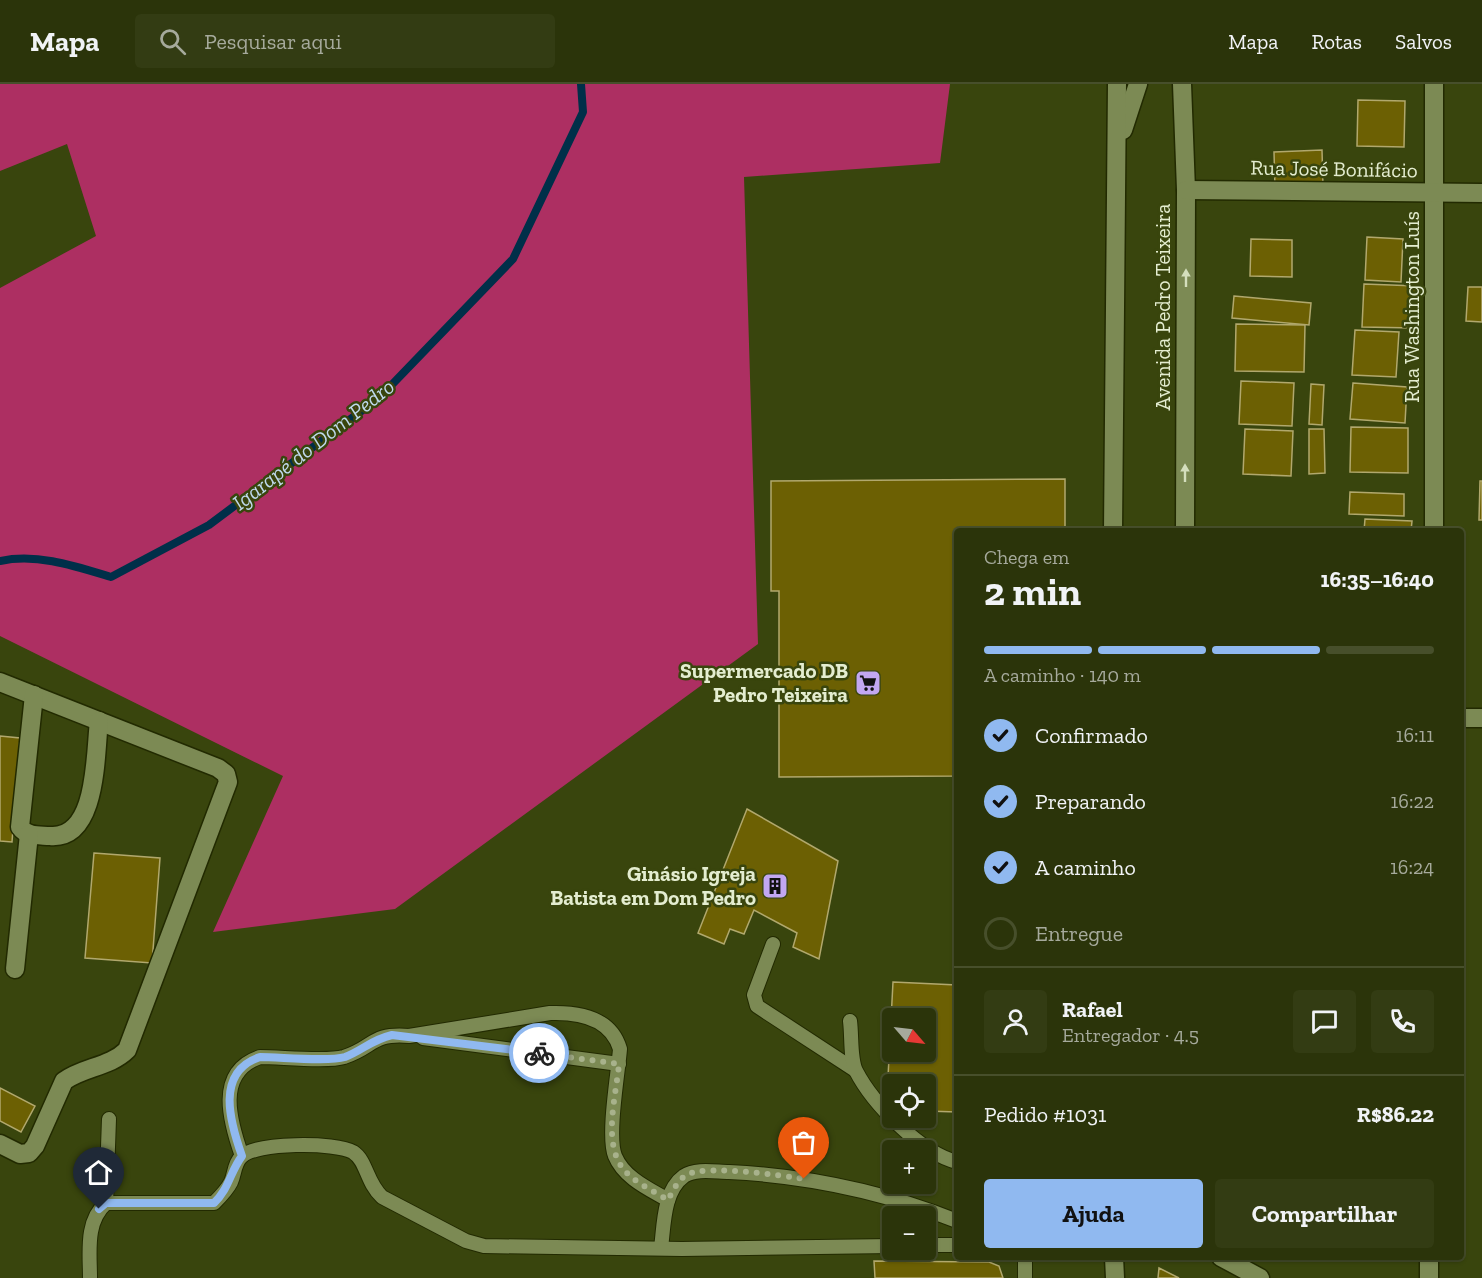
<!DOCTYPE html>
<html lang="pt">
<meta charset="utf-8">
<style>
:root{--surface:#2b340a;--page:#333c13;--text:#f1f3f6;--muted:#a6aa9c;--line:#474f2b;--accent:#90b9f0}
body{margin:0;font-family:"Zilla Slab",serif;background:var(--page);color:var(--text);height:100vh;display:flex;flex-direction:column;font-size:22px;white-space:nowrap}
*{box-sizing:border-box;margin:0}
p{font-size:20px;color:var(--muted)}
.icon{flex:none;width:33px;height:33px;fill:none;stroke:currentColor;stroke-width:2;stroke-linecap:round;stroke-linejoin:round}
.map{position:relative;flex:1;overflow:hidden}
.drawer{position:absolute;left:954px;top:444px;width:510px;height:732px;display:flex;flex-direction:column;background:var(--surface);border-radius:6px;box-shadow:0 2px 4px #0004,0 0 0 2px var(--line)}
.drawer>*{flex:none}
.needle{width:39px;rotate:118deg}
.fabs{position:absolute;left:882px;top:924px;display:grid;gap:12px}
.fabs a{display:grid;place-items:center;width:54px;height:54px;border-radius:6px;background:var(--surface);box-shadow:0 2px 4px #0004,0 0 0 2px var(--line);font-size:30px}
.pin{position:absolute;display:grid;place-items:center;width:51px;height:51px;color:#fff;margin:-62px -26px;border-radius:50% 50% 50% 0;rotate:-45deg;box-shadow:0 0 6px #0007}
.pin .icon{rotate:45deg}
.courier{position:absolute;display:grid;place-items:center;width:60px;height:60px;margin:-30px;border:4px solid #90b9f0;border-radius:50%;background:#fff;color:#222;box-shadow:0 2px 8px #0007}
.overview em{font-style:normal;font-weight:700}
.overview div{display:flex;flex-direction:column-reverse}
.overview{display:flex;align-items:center;justify-content:space-between;height:102px;padding:0 30px}
h1{font-size:39px;font-weight:700;line-height:45px}
.bar{display:grid;grid-template-columns:repeat(4,1fr);gap:9px 6px;align-content:center;height:72px;padding:0 30px}
.bar i{height:8px;border-radius:4px;background:var(--line)}
.bar .current{background:var(--accent)}
.bar p{grid-column:span 4}
.line{display:flex;align-items:center;gap:15px;padding:0 30px;border-top:2px solid var(--line)}
.line div{flex:1}
.round{display:grid;place-items:center;flex:none;width:63px;height:63px;border-radius:6px;background:var(--page)}
ol{padding:0 30px;list-style:none}
li{display:flex;align-items:center;gap:18px;height:66px}
li p{margin-inline-start:auto}
li .icon{padding:6px;border-radius:50%;background:var(--accent);color:#111;stroke-width:4}
li:last-child{color:var(--muted)}
li i{width:33px;height:33px;border:3px solid var(--line);border-radius:50%}
.action{display:flex;gap:12px;margin-top:auto;padding:12px 30px}
.action a{flex:1;height:69px;border-radius:6px;background:var(--accent);color:#111;font-size:24px;font-weight:700;line-height:69px;text-align:center}
.action a+a{background:var(--page);color:var(--text)}
header{display:flex;align-items:center;gap:36px;box-sizing:border-box;height:84px;padding:0 30px;background:var(--surface);border-bottom:2px solid var(--line)}
header strong{font-size:28px}
nav{display:flex;gap:33px;margin-inline-start:auto;font-size:21px}
.search{width:420px;height:54px;background:var(--page);display:flex;align-items:center;gap:15px;box-sizing:border-box;padding:0 21px;border-radius:6px;color:var(--muted);font-size:22px}
.map>svg:first-child{display:block}
.forest{fill:#ad2f62}
.lines{fill:none;stroke-linecap:round;stroke-linejoin:round}
.stream{stroke:#002f49;stroke-width:8}
.building{fill:#6c6003;stroke:#b1a86d;stroke-width:1.5;fill-rule:evenodd}
.lane-casing{stroke:#222a01;stroke-width:16}
.street-casing{stroke:#222a01;stroke-width:21}
.secondary-casing{stroke:#222a01;stroke-width:21}
.lane{stroke:#7c8a54;stroke-width:14}
.street{stroke:#7c8a54;stroke-width:18}
.secondary{stroke:#7c8a54;stroke-width:18}
.oneway{fill:#d4debd}
.done{stroke:#a8b28c;stroke-width:6;stroke-dasharray:0 10.8}
.route{stroke:#90b9f0;stroke-width:8}
.labels{text-anchor:middle;stroke-width:5;stroke-linejoin:round;paint-order:stroke}
.street-label{font-size:21px;fill:#e4edd0;stroke:#39450d}
.poi-label{font-size:21px;font-weight:bold;fill:#e4edd0;stroke:#39450d;text-anchor:end}
.water-label{font-size:22px;font-style:italic;fill:#bfd9ed;stroke:#39450d}
</style>
<header>
<strong>Mapa</strong>
<div class="search"><svg class="icon" aria-label="search" viewBox="0 0 24 24"><circle cx="10" cy="10" r="6"/><path d="M15 15l6 6"/></svg>Pesquisar aqui</div>
<nav><a>Mapa</a><a>Rotas</a><a>Salvos</a></nav>
</header>
<div class="map">
<svg width="1482" height="1194" viewBox="0 0 1482 1194">
<rect width="100%" height="100%" fill="#39450d"/>
<!-- forest -->
<polygon class="forest" points="0,0 950,0 940,79 744,93 758,560 395,825 213,848 283,692 0,552 0,204 96,152 67,60 0,87"/>
<g class="lines">
<!-- stream -->
<path class="stream" d="M0 477C37 469 75 482 111 493L209 441 380 313 513 175 583 28 581 0"/>
</g>
<!-- building -->
<g class="building">
<polygon points="1358,16 1405,17 1404,63 1357,62"/>
<polygon points="1322,66 1323,102 1275,104 1274,68"/>
<polygon points="1367,153 1403,155 1401,198 1365,196"/>
<polygon points="1251,155 1292,156 1292,193 1250,192"/>
<polygon points="1364,200 1417,202 1415,244 1362,243"/>
<polygon points="1468,203 1482,203 1482,238 1466,237"/>
<polygon points="1234,212 1311,219 1309,241 1232,234"/>
<polygon points="1236,240 1305,241 1304,288 1235,287"/>
<polygon points="1355,246 1399,248 1396,293 1352,291"/>
<polygon points="1241,297 1294,299 1292,342 1239,340"/>
<polygon points="1353,299 1407,303 1405,339 1350,335"/>
<polygon points="1311,300 1324,301 1322,341 1309,340"/>
<polygon points="1351,343 1408,344 1408,389 1350,388"/>
<polygon points="1245,345 1293,347 1291,392 1243,390"/>
<polygon points="1309,345 1324,345 1325,389 1309,390"/>
<polygon points="1065,395 1065,447 957,447 957,692 779,693 779,507 771,507 771,397"/>
<polygon points="1480,397 1482,397 1482,436 1479,436"/>
<polygon points="1350,408 1404,410 1404,432 1349,430"/>
<polygon points="1365,435 1412,437 1411,447 1364,447"/>
<polygon points="0,652 20,654 12,758 0,757"/>
<polygon points="747,725 838,777 819,875 793,863 797,849 754,826 744,850 730,845 724,860 698,849"/>
<polygon points="94,769 160,774 152,879 85,874"/>
<path d="M893 898 957 901V1028L926 1027V1000H906L907 994 888 993ZM892 934H926V968H892Z"/>
<polygon points="0,1004 35,1022 21,1048 0,1037"/>
<polygon points="874,1177 989,1178 999,1182 1003,1194 875,1194"/>
<polygon points="1159,1184 1179,1194 1158,1194"/>
</g>
<g class="lines">
<!-- lane casing -->
<g class="lane-casing">
<g id="lane">
<polyline points="773,860 754,911 757,922 855,986"/>
<path d="M850 937C852 952 850 975 856 987 873 1020 921 1069 957 1078"/>
<polyline points="423,954 619,980"/>
<path d="M242 1072C230 1038 215 988 260 973 281 973 327 978 344 973 375 963 370 949 409 952L550 929C579 928 611 934 620 965 618 990 607 1052 615 1072 624 1094 649 1105 668 1116"/>
<polyline points="106,1119 109,1035"/>
<polyline points="926,1161 957,1161"/>
<path d="M661 1164C664 1142 663 1107 684 1092 696 1084 716 1088 729 1088 808 1092 884 1108 957 1137"/>
<path d="M90 1194C90 1168 85 1138 106 1119H214C220 1113 227 1106 231 1098 235 1089 234 1080 241 1073 255 1058 336 1058 353 1068 367 1077 366 1098 382 1113L466 1157 484 1162 682 1165 892 1162"/>
<polyline points="1025,1194 1025,1173"/>
</g>
</g>
<!-- street casing -->
<g class="street-casing">
<g id="street">
<polyline points="1182,0 1186,106 1185,447"/>
<polyline points="1434,0 1434,447"/>
<polyline points="1186,106 1482,109"/>
<path d="M0 598 218 684 226 690 228 698 127 966C110 983 83 983 64 997L35 1062 29 1069 20 1070 0 1060"/>
<path d="M34 611 20 743C27 753 39 751 50 752 98 756 95 669 99 637"/>
<polyline points="1461,634 1482,634"/>
<polyline points="15,885 29,750"/>
<polyline points="1221,1173 1260,1194"/>
<polyline points="1429,1194 1429,1173"/>
</g>
</g>
<!-- secondary casing -->
<g class="secondary-casing">
<g id="secondary">
<polyline points="1123,46 1138,0"/>
<polyline points="1113,447 1117,0"/>
<polyline points="1114,1173 1115,1194"/>
</g>
</g>
<!-- lane -->
<use href="#lane" class="lane"/>
<!-- street -->
<use href="#street" class="street"/>
<!-- secondary -->
<use href="#secondary" class="secondary"/>
</g>
<!-- one-way arrows -->
<defs><path id="oneway-solid" d="M-6-.8H1V-3.2L6.5 0L1 3.2V.8H-6Z" transform="scale(1.5)"/></defs>
<g class="oneway">
<use href="#oneway-solid" transform="translate(1186 194) rotate(-90)"/>
<use href="#oneway-solid" transform="translate(1185 389) rotate(-90)"/>
</g>
<g class="lines">
<!-- done -->
<path class="done" d="M539 969 619 980C616 1014 600 1066 629 1091 640 1101 655 1108 668 1116 673 1107 678 1095 688 1090 711 1081 777 1091 804 1095"/>
<!-- route -->
<path class="route" d="M99 1125 106 1119H214C229 1105 230 1088 242 1072 230 1038 215 988 260 973 280 973 328 978 345 973 363 966 371 956 392 951L539 969"/>
</g>
<!-- icons -->
<defs>
<g id="supermarket-square" transform="scale(1.35)"><rect x="-9" y="-9" width="18" height="18" rx="4" fill="#c2a7f2" stroke="#39450d"/><path d="M-6-5.5h2.5l.6 2H6L4.5 2H-2.5L-4.4-4H-6ZM-1.5 3.2a1.3 1.3 0 1 0 .1 0ZM3 3.2a1.3 1.3 0 1 0 .1 0Z" fill="#111"/></g>
<g id="building-square" transform="scale(1.35)"><rect x="-9" y="-9" width="18" height="18" rx="4" fill="#c2a7f2" stroke="#39450d"/><path d="M-4-6H4V6H1V3H-1V6H-4ZM-2.5-4.3h1.7v1.8h-1.7ZM.8-4.3h1.7v1.8H.8ZM-2.5-1h1.7V.8h-1.7ZM.8-1h1.7V.8H.8Z" fill="#111"/></g>
</defs>
<g fill-rule="evenodd">
<use href="#supermarket-square" x="868" y="599"/>
<use href="#building-square" x="775" y="802"/>
</g>
<g class="labels">
<!-- street labels -->
<g class="street-label">
<text transform="translate(1334 85) rotate(1)" y="7">Rua José Bonifácio</text>
<text transform="translate(1163 223) rotate(-90)" y="7">Avenida Pedro Teixeira</text>
<text transform="translate(1412 223) rotate(-90)" y="7">Rua Washington Luís</text>
</g>
<!-- poi labels -->
<g class="poi-label">
<text x="848" y="594">Supermercado DB<tspan x="848" dy="24">Pedro Teixeira</tspan></text>
<text x="756" y="797">Ginásio Igreja<tspan x="756" dy="24">Batista em Dom Pedro</tspan></text>
</g>
<!-- water labels -->
<g class="water-label">
<text transform="translate(313 360) rotate(-38)" y="8">Igarapé do Dom Pedro</text>
</g>
</g>
</svg>
<div class="fabs">
<a><svg class="needle" viewBox="-14 -14 28 28"><path d="M0-13l5 13h-10z" fill="#e53935"/><path d="M0 13l5-13h-10z" fill="#a6aa9c"/></svg></a>
<a><svg class="icon" aria-label="locate" viewBox="0 0 24 24"><circle cx="12" cy="12" r="6"/><path d="M12 2v4M12 18v4M2 12h4M18 12h4"/></svg></a>
<a>+</a>
<a>−</a>
</div>
<div class="pin" style="left:804px;top:1095px;background:#ea580c"><svg class="icon" aria-label="bag" viewBox="0 0 24 24"><path d="M5 8h14l-1 12H6zM9 8a3 3 0 0 1 6 0"/></svg></div>
<div class="pin" style="left:99px;top:1125px;background:#1f2937"><svg class="icon" aria-label="home" viewBox="0 0 24 24"><path d="M3 11l9-7 9 7M6 9v11h12V9"/></svg></div>
<div class="courier" style="left:539px;top:969px"><svg class="icon" aria-label="bike" viewBox="0 0 24 24"><circle cx="6" cy="16" r="4"/><circle cx="18" cy="16" r="4"/><path d="M6 16l4-8h5l3 8M10 8l3 8H6M13 5h3"/></svg></div>
<section class="drawer">
<div class="overview"><div><h1>2 min</h1><p>Chega em</p></div><em>16:35–16:40</em></div>
<div class="bar"><i class="current"></i><i class="current"></i><i class="current"></i><i></i><p>A caminho · 140 m</p></div>
<ol>
<li><svg class="icon" aria-label="check" viewBox="0 0 24 24"><path d="M5 12l5 5 9-10"/></svg>Confirmado<p>16:11</p></li>
<li><svg class="icon" aria-label="check" viewBox="0 0 24 24"><path d="M5 12l5 5 9-10"/></svg>Preparando<p>16:22</p></li>
<li><svg class="icon" aria-label="check" viewBox="0 0 24 24"><path d="M5 12l5 5 9-10"/></svg>A caminho<p>16:24</p></li>
<li><i></i>Entregue</li>
</ol>
<div class="line" style="height:108px"><a class="round"><svg class="icon" aria-label="person" viewBox="0 0 24 24"><circle cx="12" cy="8" r="4"/><path d="M4 21q1-7 8-7t8 7"/></svg></a><div><b>Rafael</b><p>Entregador · 4.5</p></div><a class="round"><svg class="icon" aria-label="chat" viewBox="0 0 24 24"><path d="M4 5h16v11H9l-5 4z"/></svg></a><a class="round"><svg class="icon" aria-label="phone" viewBox="0 0 24 24"><path d="M5 4h4l2 5-3 2q2 4 5 5l2-3 5 2v4C11 20 4 13 5 4z"/></svg></a></div>
<div class="line" style="height:78px"><div>Pedido #1031</div><b>R$86.22</b></div>
<div class="action"><a>Ajuda</a><a>Compartilhar</a></div>
</section>
</div>
